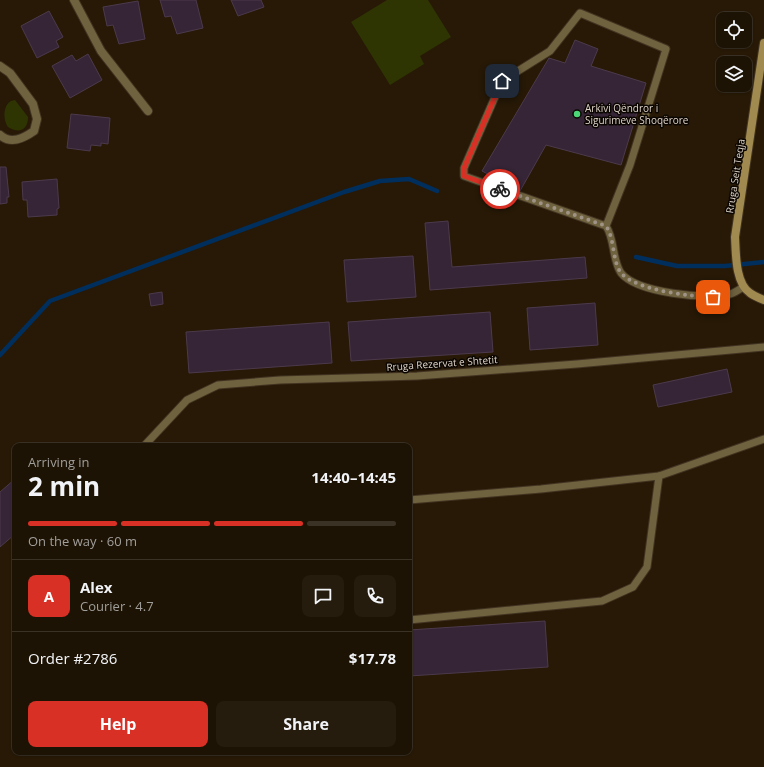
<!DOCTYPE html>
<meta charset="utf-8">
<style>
:root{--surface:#1d1304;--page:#251c0e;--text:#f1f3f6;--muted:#a09e9a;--line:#3b3226;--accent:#d93025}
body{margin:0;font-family:"Open Sans",sans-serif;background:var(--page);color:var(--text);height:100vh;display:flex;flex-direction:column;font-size:15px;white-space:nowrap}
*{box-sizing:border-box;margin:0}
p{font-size:13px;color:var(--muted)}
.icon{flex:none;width:22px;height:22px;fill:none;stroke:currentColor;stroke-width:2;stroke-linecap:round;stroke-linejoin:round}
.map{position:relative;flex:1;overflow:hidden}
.panel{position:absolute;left:12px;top:443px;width:400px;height:312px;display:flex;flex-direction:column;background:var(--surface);border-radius:8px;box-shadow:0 1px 3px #0004,0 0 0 1px var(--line)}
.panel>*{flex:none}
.fabs{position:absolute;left:716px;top:12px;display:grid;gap:8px}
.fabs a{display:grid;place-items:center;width:36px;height:36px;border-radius:8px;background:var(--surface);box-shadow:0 1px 3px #0004,0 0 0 1px var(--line);font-size:20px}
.pin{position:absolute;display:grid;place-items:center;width:34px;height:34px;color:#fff;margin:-17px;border-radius:8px;box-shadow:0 2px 6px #0006}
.courier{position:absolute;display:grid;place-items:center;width:40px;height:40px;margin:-20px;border:3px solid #d93025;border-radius:50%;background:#fff;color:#222;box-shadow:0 1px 5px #0007}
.head em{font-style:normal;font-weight:700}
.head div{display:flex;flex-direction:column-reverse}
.head{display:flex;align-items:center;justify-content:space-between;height:68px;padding:0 16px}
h1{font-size:26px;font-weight:700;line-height:30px}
.bar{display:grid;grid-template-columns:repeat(4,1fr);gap:6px 4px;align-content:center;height:48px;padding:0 16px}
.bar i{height:5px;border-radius:3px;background:var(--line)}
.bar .active{background:var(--accent)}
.bar p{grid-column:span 4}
.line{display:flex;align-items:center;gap:10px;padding:0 16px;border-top:1px solid var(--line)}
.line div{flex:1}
.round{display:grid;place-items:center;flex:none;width:42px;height:42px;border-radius:8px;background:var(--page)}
.action{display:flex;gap:8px;margin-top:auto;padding:8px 16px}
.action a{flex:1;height:46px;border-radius:8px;background:var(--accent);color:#fff;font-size:16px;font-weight:700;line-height:46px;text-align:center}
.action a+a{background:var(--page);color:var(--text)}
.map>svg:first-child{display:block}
.green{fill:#2e3503}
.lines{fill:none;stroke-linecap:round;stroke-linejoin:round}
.stream{stroke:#002f5e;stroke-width:4.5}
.building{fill:#362536;stroke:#4c3a4c}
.lane-casing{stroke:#413321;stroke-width:9}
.street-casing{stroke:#413321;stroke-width:10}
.secondary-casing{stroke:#413321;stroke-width:10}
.lane{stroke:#6f623f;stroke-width:7}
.street{stroke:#6f623f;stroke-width:8}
.secondary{stroke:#a08a50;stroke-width:8}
.done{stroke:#9f9385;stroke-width:4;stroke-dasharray:0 7.2}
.route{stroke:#d93025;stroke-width:5}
.poi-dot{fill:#4bd677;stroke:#0b0602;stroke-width:1.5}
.labels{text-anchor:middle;stroke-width:3;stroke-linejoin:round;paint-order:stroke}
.poi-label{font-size:10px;fill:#dfd5ca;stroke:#0b0602;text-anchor:start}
.street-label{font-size:10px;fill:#dfd5ca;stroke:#0b0602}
</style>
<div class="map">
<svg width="764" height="767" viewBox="0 0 764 767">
<rect width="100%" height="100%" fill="#271906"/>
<!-- green -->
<g class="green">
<polygon points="387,0 428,0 451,37 420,56 424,64 390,85 351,22"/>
<path d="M15 100 28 117C28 130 19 134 8 127 2 119 3 101 15 100Z"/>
</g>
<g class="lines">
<!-- stream -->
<g class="stream">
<polyline points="636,257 677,266 725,266 764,262"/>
<polyline points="0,355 50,301 344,192 380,181 409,179 437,191"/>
</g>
</g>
<!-- building -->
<g class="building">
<polygon points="160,0 196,0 203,28 177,34 171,16 165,17"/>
<polygon points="231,0 261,0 264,7 238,16"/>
<polygon points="138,1 145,39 119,44 113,25 107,26 103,7"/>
<polygon points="49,11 63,37 56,41 59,47 37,58 21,26"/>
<polygon points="575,40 598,49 591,66 646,83 621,165 546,145 520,191 482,171 549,58 565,63"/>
<polygon points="88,54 102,80 70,98 52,66 72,55 76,61"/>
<polygon points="71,114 110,118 108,144 101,143 101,146 91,145 90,151 67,148"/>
<polygon points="0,167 6,167 9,197 7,197 7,203 0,204"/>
<polygon points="57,179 59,208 57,209 57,215 28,217 27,200 23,200 22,182"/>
<polygon points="448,221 452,267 585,257 587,278 430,290 425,223"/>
<polygon points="413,256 416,297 347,302 344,260"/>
<polygon points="162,292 163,304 151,306 149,294"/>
<polygon points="595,303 598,345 530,350 527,308"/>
<polygon points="490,312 493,352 351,361 348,322"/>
<polygon points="329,322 332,363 189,373 186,332"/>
<polygon points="727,369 732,392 658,407 653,385"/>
<polygon points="15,479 15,534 0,547 0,492"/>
<polygon points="545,621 548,667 409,676 409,630"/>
</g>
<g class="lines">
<!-- lane casing -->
<g class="lane-casing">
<g id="lane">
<path d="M606 226 464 176V168L502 81 550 51 580 13 666 49 630 165 606 226C615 239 612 260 621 273 637 293 707 300 730 294 735 293 739 289 744 287"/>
<polyline points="144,446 187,400 218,385 280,380 417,376 577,364 764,347"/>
<polyline points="409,500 541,489 659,476 764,439"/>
<polyline points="409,620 602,601 633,587 647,567 659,476"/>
</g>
</g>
<!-- street casing -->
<g class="street-casing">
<g id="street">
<polyline points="74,0 101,51 148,111"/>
<path d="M0 66 10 73 33 104 37 119 34 131C24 138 11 145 0 135"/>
</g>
</g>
<!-- secondary casing -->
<g class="secondary-casing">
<path id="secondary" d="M764 43 735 237C736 253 735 283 750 293 754 296 759 298 764 300"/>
</g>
<!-- lane -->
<use href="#lane" class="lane"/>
<!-- street -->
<use href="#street" class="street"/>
<!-- secondary -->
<use href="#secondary" class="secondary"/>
</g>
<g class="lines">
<!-- done -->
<path class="done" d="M500 189 606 226C615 239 612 261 621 273 637 291 690 296 713 297"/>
<!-- route -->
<polyline class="route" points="500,189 464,176 464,168 502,81"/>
</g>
<!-- markers -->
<circle class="poi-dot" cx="577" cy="114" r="4"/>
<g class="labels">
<!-- poi labels -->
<g class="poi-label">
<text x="585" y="112">Arkivi Qëndror i<tspan x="585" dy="12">Sigurimeve Shoqërore</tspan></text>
</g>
<!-- street labels -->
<g class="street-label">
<text transform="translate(735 176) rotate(-81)" y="4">Rruga Seit Teqja</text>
<text transform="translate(442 363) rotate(-4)" y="4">Rruga Rezervat e Shtetit</text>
</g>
</g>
</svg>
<div class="fabs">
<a><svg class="icon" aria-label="locate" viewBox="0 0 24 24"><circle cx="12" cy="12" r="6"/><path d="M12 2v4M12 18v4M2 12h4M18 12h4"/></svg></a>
<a><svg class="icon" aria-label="layers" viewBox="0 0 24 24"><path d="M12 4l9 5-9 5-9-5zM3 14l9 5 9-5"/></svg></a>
</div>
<div class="pin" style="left:713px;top:297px;background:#ea580c"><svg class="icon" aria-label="bag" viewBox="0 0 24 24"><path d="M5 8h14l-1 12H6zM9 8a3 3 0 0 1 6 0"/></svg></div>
<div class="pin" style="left:502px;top:81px;background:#1f2937"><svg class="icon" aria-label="home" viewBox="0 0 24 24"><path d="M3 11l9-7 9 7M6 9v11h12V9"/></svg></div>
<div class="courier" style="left:500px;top:189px"><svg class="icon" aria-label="bike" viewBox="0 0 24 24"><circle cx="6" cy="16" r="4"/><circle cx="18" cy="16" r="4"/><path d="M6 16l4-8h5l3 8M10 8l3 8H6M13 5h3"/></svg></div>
<section class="panel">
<div class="head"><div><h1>2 min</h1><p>Arriving in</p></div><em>14:40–14:45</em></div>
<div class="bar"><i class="active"></i><i class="active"></i><i class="active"></i><i></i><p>On the way · 60 m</p></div>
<div class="line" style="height:72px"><b class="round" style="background:var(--accent);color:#fff">A</b><div><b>Alex</b><p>Courier · 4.7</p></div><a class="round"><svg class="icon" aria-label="chat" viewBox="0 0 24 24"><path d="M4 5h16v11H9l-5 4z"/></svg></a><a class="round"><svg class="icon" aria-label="phone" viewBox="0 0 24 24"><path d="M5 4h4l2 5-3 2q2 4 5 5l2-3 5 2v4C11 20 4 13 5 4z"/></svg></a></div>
<div class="line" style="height:52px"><div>Order #2786</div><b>$17.78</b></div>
<div class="action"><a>Help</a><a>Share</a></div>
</section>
</div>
